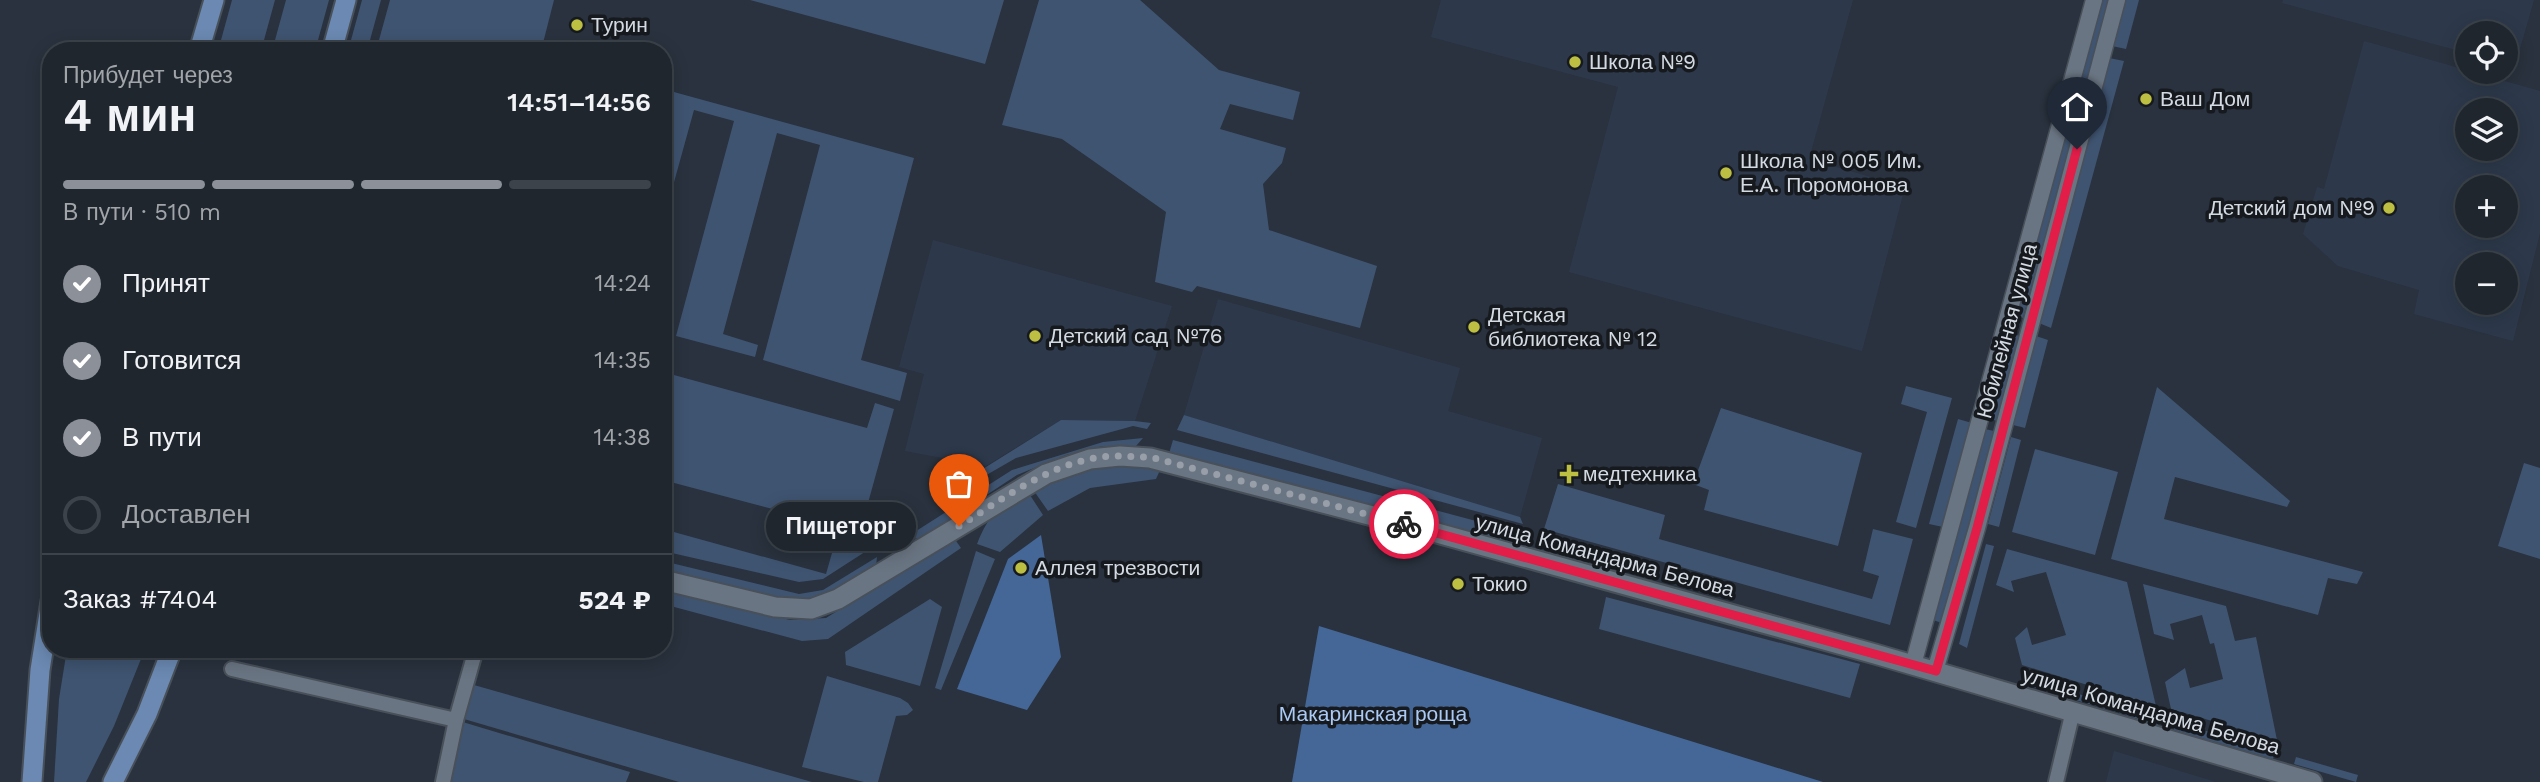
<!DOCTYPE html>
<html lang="ru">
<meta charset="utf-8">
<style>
:root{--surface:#1f262e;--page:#272e36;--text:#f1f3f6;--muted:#a1a5aa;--line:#3c434a;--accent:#8c9099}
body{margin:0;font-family:"Work Sans",sans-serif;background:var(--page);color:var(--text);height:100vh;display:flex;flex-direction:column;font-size:26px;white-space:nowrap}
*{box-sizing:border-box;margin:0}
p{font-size:23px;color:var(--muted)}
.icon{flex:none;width:38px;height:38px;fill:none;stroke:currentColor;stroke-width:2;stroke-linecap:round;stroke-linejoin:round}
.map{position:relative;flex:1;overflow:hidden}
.sheet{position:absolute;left:42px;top:42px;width:630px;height:616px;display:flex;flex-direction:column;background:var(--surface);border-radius:28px;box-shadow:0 4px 18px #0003,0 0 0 2px var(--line)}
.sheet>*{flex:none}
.tools{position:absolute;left:2455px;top:21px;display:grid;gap:14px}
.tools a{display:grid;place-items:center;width:63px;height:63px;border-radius:50%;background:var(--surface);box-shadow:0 4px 18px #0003,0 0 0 2px var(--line);font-size:35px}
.pin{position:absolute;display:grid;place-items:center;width:60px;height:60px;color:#fff;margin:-72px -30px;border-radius:50% 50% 50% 0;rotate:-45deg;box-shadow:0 0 7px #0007}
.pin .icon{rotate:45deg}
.courier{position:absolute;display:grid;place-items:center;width:70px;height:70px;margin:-35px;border:5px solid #e11d48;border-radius:50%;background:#fff;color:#222;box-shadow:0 2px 9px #0007}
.bubble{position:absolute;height:49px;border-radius:24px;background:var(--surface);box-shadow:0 4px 18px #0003,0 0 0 2px var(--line);font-size:23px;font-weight:600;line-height:49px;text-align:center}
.summary em{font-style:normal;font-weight:600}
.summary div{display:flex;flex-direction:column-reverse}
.summary{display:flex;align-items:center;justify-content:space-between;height:119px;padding:0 21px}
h1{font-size:46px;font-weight:600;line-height:52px}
.bar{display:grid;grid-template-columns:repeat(4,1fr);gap:10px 7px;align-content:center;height:84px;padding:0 21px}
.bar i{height:9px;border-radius:5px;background:var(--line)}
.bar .current{background:var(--accent)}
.bar p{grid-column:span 4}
.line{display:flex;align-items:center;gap:18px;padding:0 21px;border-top:2px solid var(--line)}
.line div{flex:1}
ol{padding:0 21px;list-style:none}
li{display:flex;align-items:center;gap:21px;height:77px}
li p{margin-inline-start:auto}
li .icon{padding:7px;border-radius:50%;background:var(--accent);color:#fff;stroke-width:4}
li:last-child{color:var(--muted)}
li i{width:38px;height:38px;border:4px solid var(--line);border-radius:50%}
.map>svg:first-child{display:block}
.built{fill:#2d394b;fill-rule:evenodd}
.green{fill:#3f5471}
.forest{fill:#456797}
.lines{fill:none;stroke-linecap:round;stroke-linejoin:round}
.minor-casing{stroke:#48505a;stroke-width:18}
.tertiary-casing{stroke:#48505a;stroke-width:19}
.secondary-casing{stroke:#48505a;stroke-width:23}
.primary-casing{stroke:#48505a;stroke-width:23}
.minor{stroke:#6a7583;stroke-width:14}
.tertiary{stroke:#6a7583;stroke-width:16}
.secondary{stroke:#6a7583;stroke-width:19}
.primary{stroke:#6b89b2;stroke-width:19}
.done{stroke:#989fa9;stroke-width:7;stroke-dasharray:0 12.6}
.route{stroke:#e11d48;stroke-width:9}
.poi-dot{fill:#bdbf43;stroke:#161a1f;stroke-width:2.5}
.labels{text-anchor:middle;stroke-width:7;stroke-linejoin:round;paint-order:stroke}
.poi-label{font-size:21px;fill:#d4dae2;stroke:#161a1f;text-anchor:start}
.street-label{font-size:21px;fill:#d4dae2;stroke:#161a1f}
.park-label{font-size:21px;fill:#aac9f4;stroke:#161a1f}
</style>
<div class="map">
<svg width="2540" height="782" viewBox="0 0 2540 782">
<rect width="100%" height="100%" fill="#29323e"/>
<!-- built -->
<g class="built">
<polygon points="1441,0 1853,0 1809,159 1905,187 1862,351 1569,272 1618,87 1431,37"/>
<polygon points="2283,0 2534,0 2515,66 2506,64 2506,33 2468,33 2467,53 2282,3"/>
<path d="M2364 41 2540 91V233L2513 341 2414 314 2419 290 2338 266 2303 234 2317 187 2324 189ZM2506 110V149H2468V110ZM2468 187H2506V226H2468ZM2506 264V303H2468V264Z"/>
<polygon points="933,240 1172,306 1135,421 1061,420 986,466 905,451 924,374 899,367"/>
<polygon points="1218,299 1460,368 1448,411 1542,438 1520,517 1184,415"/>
<polygon points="2114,751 2216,782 2106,782"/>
</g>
<!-- green -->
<g class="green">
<polygon points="232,0 275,0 261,51 218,51"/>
<polygon points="286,0 329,0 315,51 272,51"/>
<polygon points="362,0 381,0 367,51 348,51"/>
<polygon points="390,0 554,0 541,51 376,51"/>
<polygon points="750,0 1004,0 985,64"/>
<polygon points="1039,0 1140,0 1219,70 1300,92 1293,120 1230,104 1220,129 1286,148 1282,163 1263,184 1269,230 1377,266 1360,328 1197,286 1192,292 1155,282 1166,212 1062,139 1002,125"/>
<polygon points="2101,0 2109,0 2023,318 2016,315"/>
<polygon points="2125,0 2139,0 2126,49 2112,46"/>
<polygon points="2109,58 2124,61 2051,328 2039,323"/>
<polygon points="663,89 914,158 861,360 907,373 900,401 763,360 820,145 777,133 723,334 758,345 755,357 676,336 734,121 694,110 663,222"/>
<polygon points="2011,332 2019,336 1997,421 1988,418"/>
<polygon points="2036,336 2048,340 2025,428 2013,425"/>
<polygon points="663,372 867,428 875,403 894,409 860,532 663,480"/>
<polygon points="1906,386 1952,398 1916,528 1896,522 1927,412 1901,404"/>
<polygon points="2157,387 2290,501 2287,507 2175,477 2164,519 2363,572 2357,584 2328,578 2318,615 2111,559"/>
<polygon points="1721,408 1862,453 1838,546 1704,510 1709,490 1693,484"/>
<polygon points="1184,415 1520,517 1523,524 1177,430"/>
<polygon points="1958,419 1972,423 1943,527 1929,524"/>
<polygon points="1061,420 1135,421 1151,423 1147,429 1133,426 1016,458 957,492 954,487"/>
<polygon points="1985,429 1994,431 1942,623 1933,620"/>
<polygon points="2011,437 2021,440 1999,527 1988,524"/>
<polygon points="1143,438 1136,446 1103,446 1066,455 1017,475 921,538 902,540 1012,470 1103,442"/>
<polygon points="1173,440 1521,533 1517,549 1168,457"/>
<polygon points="2035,449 2118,472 2095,555 2012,532"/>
<polygon points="1110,462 1162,466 1156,479 1090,488 1048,511 1034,491 1065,474"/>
<polygon points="2524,463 2540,468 2540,559 2498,546"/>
<polygon points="1558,484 1665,515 1659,539 1872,599 1879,576 1863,571 1873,529 1913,539 1890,625 1544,529"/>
<path d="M1028 492 1043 515 1000 552 977 544C990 511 999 509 1028 492Z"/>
<polygon points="663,529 826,574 836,539 871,548 823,579 799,582 663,551"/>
<polygon points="954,538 961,548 828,639 802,641 663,604 663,588 790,620 826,618"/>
<polygon points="1986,544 1994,546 1967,648 1959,644"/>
<polygon points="2007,549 2127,582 2156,706 2022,665 2015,638 2027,627 2032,645 2066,635 2046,572 2011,581 2014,592 1996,585"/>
<polygon points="976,551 995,559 941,690 935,688"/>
<path d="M877 557 876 566C856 578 836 591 813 598 785 606 695 577 663 570V561L799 594 823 590Z"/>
<polygon points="2143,584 2226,606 2235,641 2256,637 2277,740 2171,709 2165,682 2185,668 2190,688 2223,679 2214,643 2210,644 2202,615 2170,624 2174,640 2154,634"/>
<polygon points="1606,597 1860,664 1850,698 1599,629"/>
<polygon points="930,599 942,607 920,686 846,665 845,652"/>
<polygon points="67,649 145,649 114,726 86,782 54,782 59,699"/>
<polygon points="827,676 900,698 908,703 913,710 907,715 896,716 878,782 864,782 802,767"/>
<polygon points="2028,679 2160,718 2158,725 2026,685"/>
<polygon points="474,685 812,782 679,782 464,719"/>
<polygon points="456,720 630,772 626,782 443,782"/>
<polygon points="2176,722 2275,751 2273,759 2174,730"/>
<polygon points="2296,757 2358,775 2356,782 2294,764"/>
</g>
<!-- forest -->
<g class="forest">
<polygon points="1041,535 1061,657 1027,710 957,689 1008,559"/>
<polygon points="1319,626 1823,782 1292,782"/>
</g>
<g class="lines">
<!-- minor casing -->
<g class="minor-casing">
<g id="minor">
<polyline points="232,669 456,720"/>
<polyline points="443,782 456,720 476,649"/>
<polyline points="2056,782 2073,711"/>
</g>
</g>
<!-- tertiary casing -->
<g class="tertiary-casing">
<g id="tertiary">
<polyline points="1913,665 2094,0"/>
<polyline points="1935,671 1977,528 2117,0"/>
</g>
</g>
<!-- secondary casing -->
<g class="secondary-casing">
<polyline id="secondary" points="663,580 775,607 811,609 838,599 1046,474 1090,459 1120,456 1150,458 1419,528 1875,654 2312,782"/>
</g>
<!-- primary casing -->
<g class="primary-casing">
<g id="primary">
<polyline points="199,51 214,0"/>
<polyline points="332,51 346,0"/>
<polyline points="32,782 40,670 51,601"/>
<polyline points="113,782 147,714 172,649"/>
</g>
</g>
<!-- minor -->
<use href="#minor" class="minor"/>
<!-- tertiary -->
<use href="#tertiary" class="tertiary"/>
<!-- secondary -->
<use href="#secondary" class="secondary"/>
<!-- primary -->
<use href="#primary" class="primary"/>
</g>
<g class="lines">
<!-- done -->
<path class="done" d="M959 526C1000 501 1042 469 1090 459 1110 454 1130 457 1150 457L1404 524"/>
<!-- route -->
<polyline class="route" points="1404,524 1936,671 1977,528 2077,149"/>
</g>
<!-- markers -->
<g class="poi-dot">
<circle cx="577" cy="25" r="7"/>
<circle cx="1575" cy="62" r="7"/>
<circle cx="2146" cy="99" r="7"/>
<circle cx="1726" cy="173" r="7"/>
<circle cx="2389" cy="208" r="7"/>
<circle cx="1474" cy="327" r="7"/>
<circle cx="1035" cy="336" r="7"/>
<path d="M1565.5 463.5h7v7h7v7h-7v7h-7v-7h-7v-7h7z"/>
<circle cx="1021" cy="568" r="7"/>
<circle cx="1458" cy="584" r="7"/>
</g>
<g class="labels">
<!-- poi labels -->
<g class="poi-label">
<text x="591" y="32">Турин</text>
<text x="1589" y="69">Школа №9</text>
<text x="2160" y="106">Ваш Дом</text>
<text x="1740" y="168">Школа № 005 Им.<tspan x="1740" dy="24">Е.А. Поромонова</tspan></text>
<text x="2375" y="215" text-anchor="end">Детский дом №9</text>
<text x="1488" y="322">Детская<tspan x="1488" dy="24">библиотека № 12</tspan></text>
<text x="1049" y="343">Детский сад №76</text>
<text x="1583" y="481">медтехника</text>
<text x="1035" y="575">Аллея трезвости</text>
<text x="1472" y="591">Токио</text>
</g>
<!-- street labels -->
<g class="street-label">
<text transform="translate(2007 331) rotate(-75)" y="7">Юбилейная улица</text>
<text transform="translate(1605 556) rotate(15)" y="7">улица Командарма Белова</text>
<text transform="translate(2151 711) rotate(16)" y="7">улица Командарма Белова</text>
</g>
<!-- park labels -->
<g class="park-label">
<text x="1373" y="721">Макаринская роща</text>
</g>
</g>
</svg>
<div class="tools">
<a><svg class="icon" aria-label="locate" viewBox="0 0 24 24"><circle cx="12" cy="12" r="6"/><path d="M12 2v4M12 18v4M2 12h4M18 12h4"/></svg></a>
<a><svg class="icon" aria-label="layers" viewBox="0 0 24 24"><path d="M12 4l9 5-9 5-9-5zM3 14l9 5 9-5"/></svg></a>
<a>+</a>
<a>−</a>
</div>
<div class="pin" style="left:959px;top:526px;background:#ea580c"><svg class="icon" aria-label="bag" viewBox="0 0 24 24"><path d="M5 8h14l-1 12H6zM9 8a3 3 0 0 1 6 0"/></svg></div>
<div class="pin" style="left:2077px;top:149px;background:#1f2937"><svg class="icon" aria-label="home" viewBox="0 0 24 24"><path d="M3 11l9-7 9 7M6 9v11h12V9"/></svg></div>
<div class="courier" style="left:1404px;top:524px"><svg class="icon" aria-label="bike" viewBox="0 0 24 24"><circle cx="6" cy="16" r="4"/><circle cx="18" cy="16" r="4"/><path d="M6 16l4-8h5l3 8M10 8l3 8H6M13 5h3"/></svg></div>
<div class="bubble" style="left:766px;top:502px;width:150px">Пищеторг</div>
<section class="sheet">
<div class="summary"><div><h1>4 мин</h1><p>Прибудет через</p></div><em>14:51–14:56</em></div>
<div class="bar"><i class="current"></i><i class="current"></i><i class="current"></i><i></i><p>В пути · 510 m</p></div>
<ol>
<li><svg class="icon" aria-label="check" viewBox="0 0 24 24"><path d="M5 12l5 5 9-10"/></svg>Принят<p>14:24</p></li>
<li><svg class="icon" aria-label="check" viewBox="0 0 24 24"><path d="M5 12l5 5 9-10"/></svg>Готовится<p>14:35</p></li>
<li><svg class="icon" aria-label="check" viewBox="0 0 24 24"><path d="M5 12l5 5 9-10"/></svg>В пути<p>14:38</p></li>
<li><i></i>Доставлен</li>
</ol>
<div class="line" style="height:91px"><div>Заказ #7404</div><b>524 ₽</b></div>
</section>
</div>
